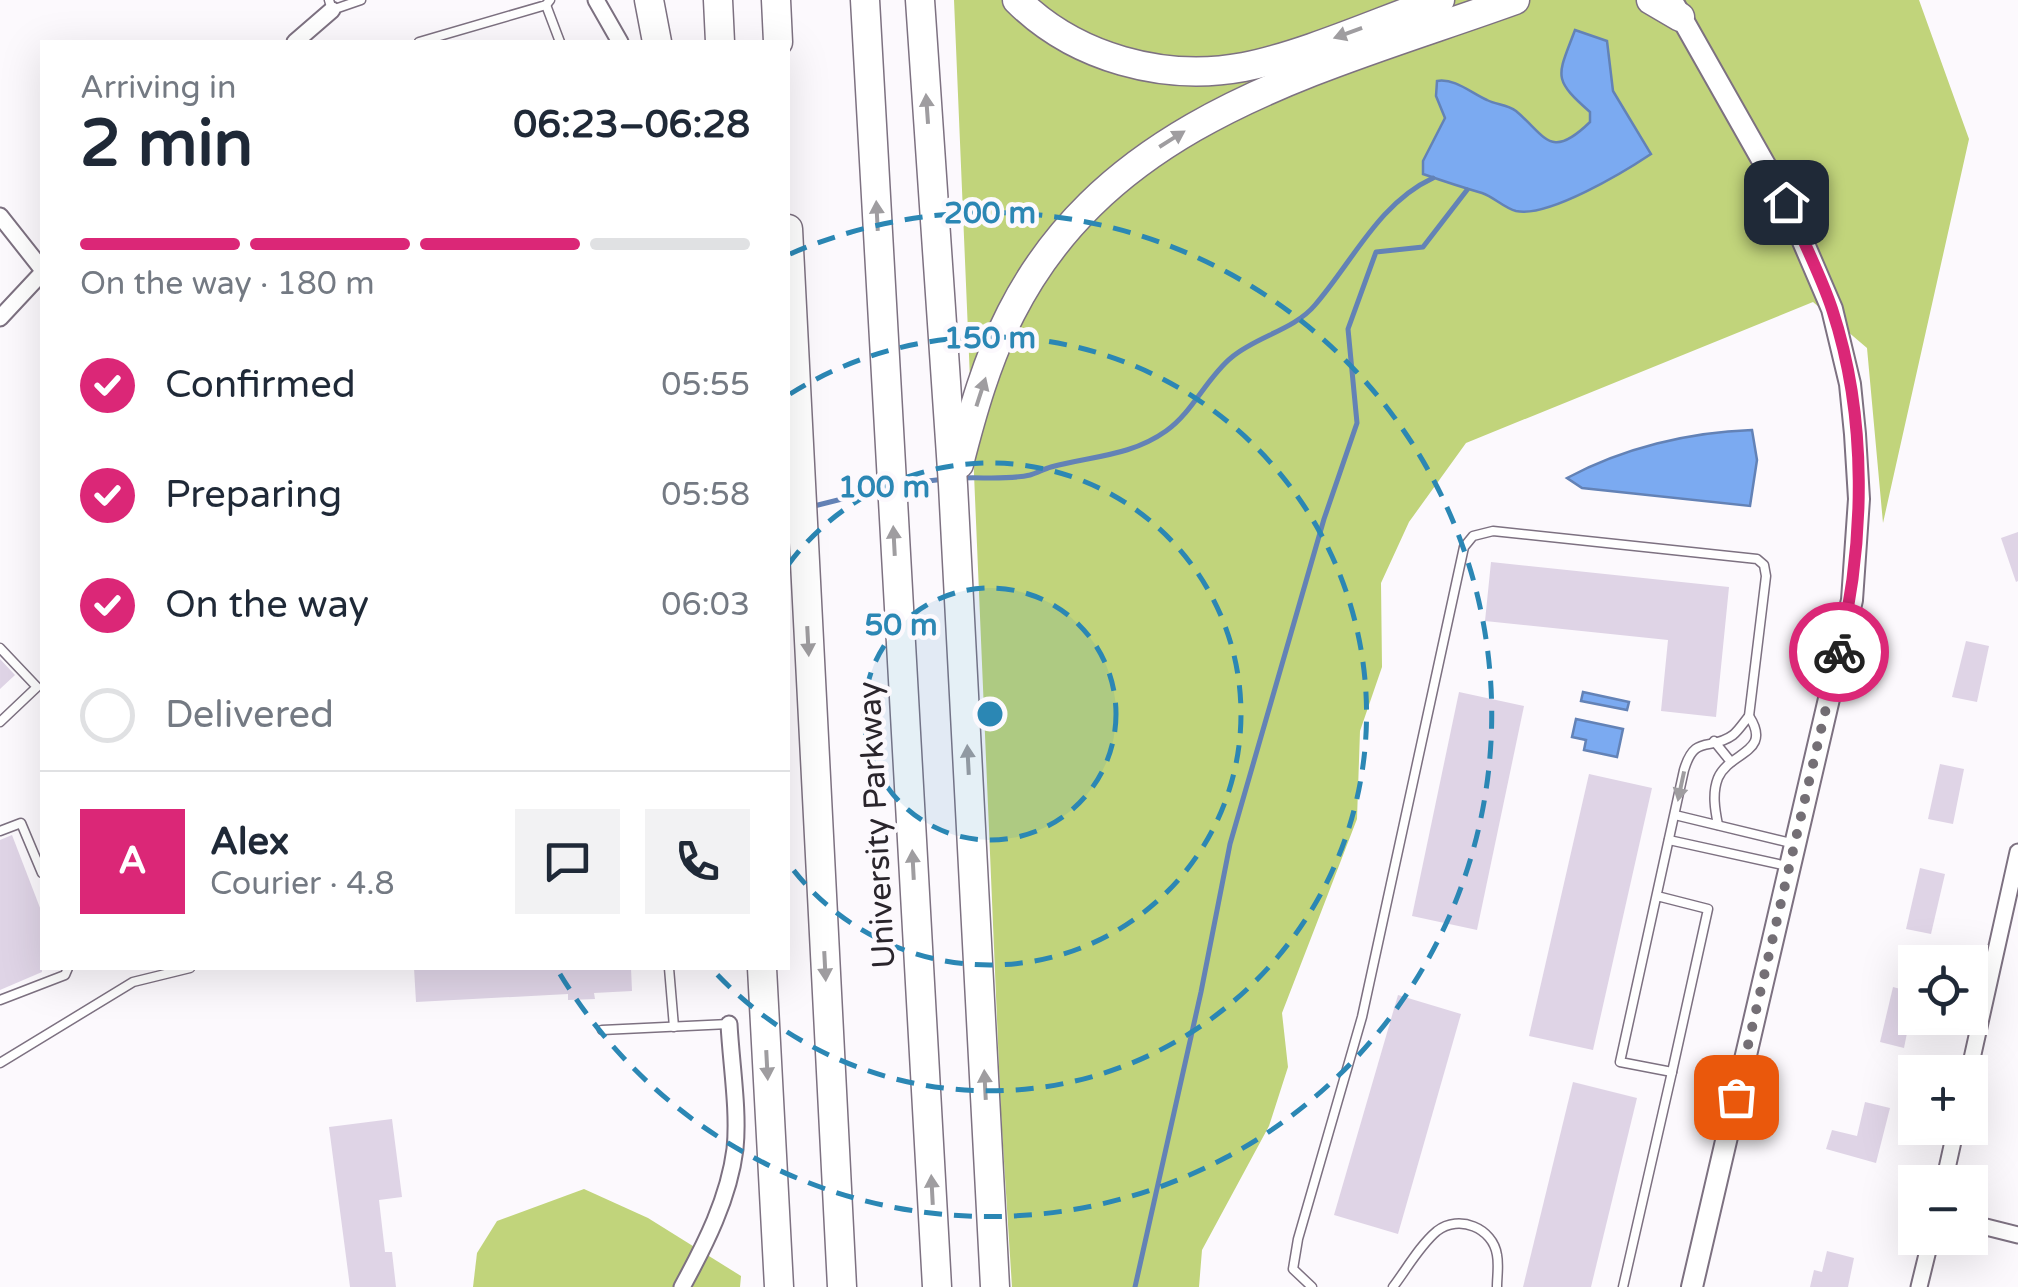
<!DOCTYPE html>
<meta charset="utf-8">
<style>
:root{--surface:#fff;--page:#f2f2f3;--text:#1f2937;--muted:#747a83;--line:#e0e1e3;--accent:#db2777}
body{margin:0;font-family:"Varela Round",sans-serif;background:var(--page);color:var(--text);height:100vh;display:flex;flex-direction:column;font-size:38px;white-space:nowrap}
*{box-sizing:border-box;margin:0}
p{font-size:32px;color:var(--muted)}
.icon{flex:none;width:55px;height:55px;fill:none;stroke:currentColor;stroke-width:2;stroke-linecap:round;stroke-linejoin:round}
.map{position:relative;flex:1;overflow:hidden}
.panel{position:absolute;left:40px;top:40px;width:750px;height:930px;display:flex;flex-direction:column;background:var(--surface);border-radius:0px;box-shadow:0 10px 40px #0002}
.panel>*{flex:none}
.controls{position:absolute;left:1898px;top:945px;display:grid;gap:20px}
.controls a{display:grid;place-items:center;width:90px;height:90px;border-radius:0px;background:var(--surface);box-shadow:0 10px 40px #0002;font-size:50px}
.pin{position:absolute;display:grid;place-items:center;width:85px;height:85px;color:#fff;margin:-42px;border-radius:20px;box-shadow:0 5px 15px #0006}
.courier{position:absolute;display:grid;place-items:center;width:100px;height:100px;margin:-50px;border:8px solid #db2777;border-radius:50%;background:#fff;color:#222;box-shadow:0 2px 12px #0007}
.overview em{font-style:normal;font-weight:700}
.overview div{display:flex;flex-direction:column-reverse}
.overview{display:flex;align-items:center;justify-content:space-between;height:170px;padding:0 40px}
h1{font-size:65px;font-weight:700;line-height:75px}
.bar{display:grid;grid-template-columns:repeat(4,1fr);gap:15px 10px;align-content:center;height:120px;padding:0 40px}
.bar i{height:12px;border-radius:8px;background:var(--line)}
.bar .on{background:var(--accent)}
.bar p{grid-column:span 4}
.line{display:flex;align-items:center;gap:25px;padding:0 40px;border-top:2px solid var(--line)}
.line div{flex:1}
.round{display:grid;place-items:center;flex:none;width:105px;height:105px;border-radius:0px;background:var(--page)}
ol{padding:0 40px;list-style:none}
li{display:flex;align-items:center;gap:30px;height:110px}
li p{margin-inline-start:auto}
li .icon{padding:10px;border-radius:50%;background:var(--accent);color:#fff;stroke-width:4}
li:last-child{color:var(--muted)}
li i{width:55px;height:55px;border:5px solid var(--line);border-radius:50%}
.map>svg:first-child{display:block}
.forest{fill:#c1d47b}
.water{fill:#7baaf1;stroke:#6382b6;stroke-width:2.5}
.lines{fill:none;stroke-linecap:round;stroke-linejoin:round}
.stream{stroke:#6382b6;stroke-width:5}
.building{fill:#dfd4e6}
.service-casing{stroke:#7d7181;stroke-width:11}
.minor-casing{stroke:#7d7181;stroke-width:19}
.tertiary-casing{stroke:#7d7181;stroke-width:24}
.motorway-casing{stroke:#7d7181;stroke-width:31}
.service{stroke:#fff;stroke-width:8}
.minor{stroke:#fff;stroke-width:15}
.tertiary{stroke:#fff;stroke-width:20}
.motorway{stroke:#fff;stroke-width:28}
.oneway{fill:#9f9da0}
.done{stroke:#746f75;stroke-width:10;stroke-dasharray:0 18}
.route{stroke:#db2777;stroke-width:12}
.ring{fill:none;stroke:#2b87b4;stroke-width:5;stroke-dasharray:18 12}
.labels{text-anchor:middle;stroke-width:9;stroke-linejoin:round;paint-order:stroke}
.street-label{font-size:32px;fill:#2a252c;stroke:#fcf9fd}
.centre{fill:#2b87b4;stroke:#fcf9fd;stroke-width:5}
.ring-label{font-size:30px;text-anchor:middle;font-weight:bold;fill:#2b87b4;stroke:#fcf9fd;stroke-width:9;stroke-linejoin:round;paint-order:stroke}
</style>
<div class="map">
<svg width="2018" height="1287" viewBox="0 0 2018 1287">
<rect width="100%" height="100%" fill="#fcf9fd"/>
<!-- forest -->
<g class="forest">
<polygon points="954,0 1919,0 1969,139 1883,523 1867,348 1813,302 1466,443 1409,522 1381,583 1382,667 1360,731 1357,819 1282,1013 1288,1067 1269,1126 1202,1250 1199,1287 1012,1287 1001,1114"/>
<polygon points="584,1189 648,1218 741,1276 740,1287 473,1287 477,1253 497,1221"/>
</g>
<!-- water -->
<g class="water">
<path d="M1575 30 1607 41 1613 91 1651 154C1624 172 1548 218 1516 211 1504 208 1494 197 1482 193 1461 187 1443 181 1423 174V161L1445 118 1436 96 1437 81C1455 78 1471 93 1487 100 1496 105 1507 104 1516 111 1546 136 1550 161 1590 122V112C1551 78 1558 76 1575 30Z"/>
<path d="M1752 430 1757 460 1750 506 1582 488 1567 478C1623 448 1689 432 1752 430Z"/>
<polygon points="1583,692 1629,702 1627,710 1581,701"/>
<polygon points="1576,719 1623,729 1617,757 1584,750 1586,740 1572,737"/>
</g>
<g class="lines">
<!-- stream -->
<g class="stream">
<path d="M961 478C983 477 1009 480 1030 475 1037 473 1044 469 1051 467 1092 456 1131 456 1166 431 1193 412 1207 377 1232 357 1257 336 1294 330 1315 305 1353 261 1379 203 1433 178"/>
<polyline points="902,484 945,479"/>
<polyline points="810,507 882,489"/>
<polyline points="1135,1287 1201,992 1230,844 1324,519 1357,423 1348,329 1376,252 1423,247 1467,190"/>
</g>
</g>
<!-- building -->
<g class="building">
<polygon points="2018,532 2018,581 2016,582 2001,538"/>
<polygon points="1491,562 1729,587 1716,717 1661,711 1668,640 1485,621"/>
<polygon points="1966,641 1989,646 1977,702 1952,697"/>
<polygon points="0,659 15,675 0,689"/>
<polygon points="1459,692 1524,706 1477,930 1412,916"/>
<polygon points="1940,764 1964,769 1953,824 1928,819"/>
<polygon points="1589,774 1652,788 1593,1050 1529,1036"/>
<polygon points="12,835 42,913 42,972 0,990 0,840"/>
<polygon points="1920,868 1945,874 1931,934 1906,929"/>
<polygon points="414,968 631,968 632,991 594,993 595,999 568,1000 568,994 416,1002"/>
<polygon points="1893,987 1915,993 1904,1048 1880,1042"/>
<polygon points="1398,995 1461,1014 1398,1234 1334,1215"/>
<polygon points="1573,1082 1637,1098 1591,1287 1523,1287"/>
<polygon points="1865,1102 1890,1108 1876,1163 1826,1149 1832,1130 1857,1136"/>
<polygon points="392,1119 402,1197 379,1200 385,1252 392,1252 396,1287 350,1287 329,1127"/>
<polygon points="1827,1251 1854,1258 1848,1287 1810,1287 1814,1270 1822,1272"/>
</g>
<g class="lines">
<!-- service casing -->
<g class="service-casing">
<g id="service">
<polyline points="329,0 332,10 361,0"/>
<polyline points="546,5 560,42"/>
<polyline points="419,42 546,5 550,0"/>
<polyline points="0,648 37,687 0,722"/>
<polyline points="1714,741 1731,762"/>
<polyline points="1675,815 1795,844"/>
<polyline points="0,831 21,823 42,873"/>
<polyline points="1669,840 1787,866"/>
<path d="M1657 896 1708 909 1672 1072 1620 1062 1684 770C1695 733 1710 752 1733 735 1739 730 1744 722 1749 716 1773 753 1730 751 1718 778 1712 793 1715 810 1718 825"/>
<polyline points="669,968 674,1027"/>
<polyline points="0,1000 65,975 68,968"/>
<polyline points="602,1030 729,1024"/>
<polyline points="0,1063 133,982 190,968"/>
<polyline points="1312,1287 1293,1269 1298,1239 1362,1017 1464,547 1473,536 1493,531 1757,559 1764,565 1766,576 1749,716"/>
<path d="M1393 1287C1406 1270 1420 1245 1437 1231 1459 1214 1493 1228 1497 1255 1499 1265 1497 1277 1497 1287"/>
<polyline points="1623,1287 1672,1072"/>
</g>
</g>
<!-- minor casing -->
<g class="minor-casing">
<g id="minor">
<polyline points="596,0 620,42"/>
<polyline points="295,42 332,10"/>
<polyline points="0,216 42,269"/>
<polyline points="0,318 42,273"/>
<polyline points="1969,1072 2018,852"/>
<polyline points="1944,1182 1956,1128"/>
<polyline points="1970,1223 2018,1235"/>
<path d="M682 1287C705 1245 729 1198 735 1149 739 1111 731 1063 729 1024"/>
<polyline points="1919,1287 1931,1238"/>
</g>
</g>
<!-- tertiary casing -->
<g class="tertiary-casing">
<polyline id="tertiary" points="1675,6 1786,202 1832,309 1850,384 1855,434 1859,499 1852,600 1692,1287"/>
</g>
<!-- motorway casing -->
<g class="motorway-casing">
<g id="motorway">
<polyline points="649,0 657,42"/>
<polyline points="718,0 720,42"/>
<polyline points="776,0 778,42"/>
<polyline points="865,0 937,1287"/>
<polyline points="920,0 953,485 995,1287"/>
<path d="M1017 0C1075 58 1164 82 1244 67 1305 55 1380 21 1440 0"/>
<polyline points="1651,0 1680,17"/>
<polyline points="788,229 842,1287"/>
<path d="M959 464C972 413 987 360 1011 313 1111 116 1324 69 1515 0"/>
<polyline points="762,968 779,1287"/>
</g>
</g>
<!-- service -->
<use href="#service" class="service"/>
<!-- minor -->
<use href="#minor" class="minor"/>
<!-- tertiary -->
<use href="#tertiary" class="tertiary"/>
<!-- motorway -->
<use href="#motorway" class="motorway"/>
</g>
<!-- one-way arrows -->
<defs><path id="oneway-solid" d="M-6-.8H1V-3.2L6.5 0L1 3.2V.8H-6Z" transform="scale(2.5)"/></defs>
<g class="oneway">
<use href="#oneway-solid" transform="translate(1348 33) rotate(160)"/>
<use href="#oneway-solid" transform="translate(927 109) rotate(-94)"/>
<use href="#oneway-solid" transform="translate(1172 139) rotate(-32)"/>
<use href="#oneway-solid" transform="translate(877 216) rotate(-93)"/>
<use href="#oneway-solid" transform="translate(981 392) rotate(-72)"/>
<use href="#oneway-solid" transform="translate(894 541) rotate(-93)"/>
<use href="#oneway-solid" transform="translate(808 641) rotate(87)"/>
<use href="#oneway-solid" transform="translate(968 760) rotate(-93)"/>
<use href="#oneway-solid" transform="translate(1681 786) rotate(102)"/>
<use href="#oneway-solid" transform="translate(913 865) rotate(-93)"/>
<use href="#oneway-solid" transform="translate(825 966) rotate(87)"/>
<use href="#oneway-solid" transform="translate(767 1065) rotate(87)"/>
<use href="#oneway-solid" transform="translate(985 1085) rotate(-93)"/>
<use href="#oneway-solid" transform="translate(932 1190) rotate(-93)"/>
</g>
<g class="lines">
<!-- done -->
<polyline class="done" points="1736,1097 1839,652"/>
<!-- route -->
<path class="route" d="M1786 202C1801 237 1820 273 1832 309 1868 418 1865 542 1839 652"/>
</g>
<!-- distance rings -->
<circle cx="990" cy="714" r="126" fill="#2b87b4" fill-opacity=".12"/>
<g class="ring">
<circle cx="990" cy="714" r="126"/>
<path d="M788 565A251 251 0 1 1 788 863"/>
<path d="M790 394A377 377 0 1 1 712 969"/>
<path d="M790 254A502 502 0 1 1 557 969"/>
</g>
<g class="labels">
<!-- street labels -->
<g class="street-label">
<text transform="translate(876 825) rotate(-93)" y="11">University Parkway</text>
</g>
</g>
<circle cx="990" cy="714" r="15" class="centre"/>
<g class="ring-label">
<text x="990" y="223">200 m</text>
<text x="990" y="348">150 m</text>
<text x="884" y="497">100 m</text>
<text x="901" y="635">50 m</text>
</g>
</svg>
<div class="controls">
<a><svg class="icon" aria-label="locate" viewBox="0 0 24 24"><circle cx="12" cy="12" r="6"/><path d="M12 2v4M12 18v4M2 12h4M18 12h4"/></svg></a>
<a>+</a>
<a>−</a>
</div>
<div class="pin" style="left:1736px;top:1097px;background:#ea580c"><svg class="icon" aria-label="bag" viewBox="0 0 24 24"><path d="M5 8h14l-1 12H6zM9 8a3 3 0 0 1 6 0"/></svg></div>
<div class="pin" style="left:1786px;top:202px;background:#1f2937"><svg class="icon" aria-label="home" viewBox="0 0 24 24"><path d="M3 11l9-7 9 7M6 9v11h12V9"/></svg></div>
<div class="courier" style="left:1839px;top:652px"><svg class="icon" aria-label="bike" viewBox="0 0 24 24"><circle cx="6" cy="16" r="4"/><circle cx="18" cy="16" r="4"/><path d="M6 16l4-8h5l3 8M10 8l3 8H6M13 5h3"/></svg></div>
<section class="panel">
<div class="overview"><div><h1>2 min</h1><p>Arriving in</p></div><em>06:23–06:28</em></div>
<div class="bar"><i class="on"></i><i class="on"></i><i class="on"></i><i></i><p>On the way · 180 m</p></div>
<ol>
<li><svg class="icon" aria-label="check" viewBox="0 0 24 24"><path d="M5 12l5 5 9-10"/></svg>Confirmed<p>05:55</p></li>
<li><svg class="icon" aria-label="check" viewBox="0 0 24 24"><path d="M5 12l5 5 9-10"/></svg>Preparing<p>05:58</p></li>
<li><svg class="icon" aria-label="check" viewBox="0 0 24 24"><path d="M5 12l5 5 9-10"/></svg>On the way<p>06:03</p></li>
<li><i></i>Delivered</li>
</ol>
<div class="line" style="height:180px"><b class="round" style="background:var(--accent);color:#fff">A</b><div><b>Alex</b><p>Courier · 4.8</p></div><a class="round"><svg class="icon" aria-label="chat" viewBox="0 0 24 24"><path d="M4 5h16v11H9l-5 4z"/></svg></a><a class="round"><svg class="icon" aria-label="phone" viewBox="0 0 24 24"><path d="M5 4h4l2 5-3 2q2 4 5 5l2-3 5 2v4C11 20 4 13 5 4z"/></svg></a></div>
</section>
</div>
